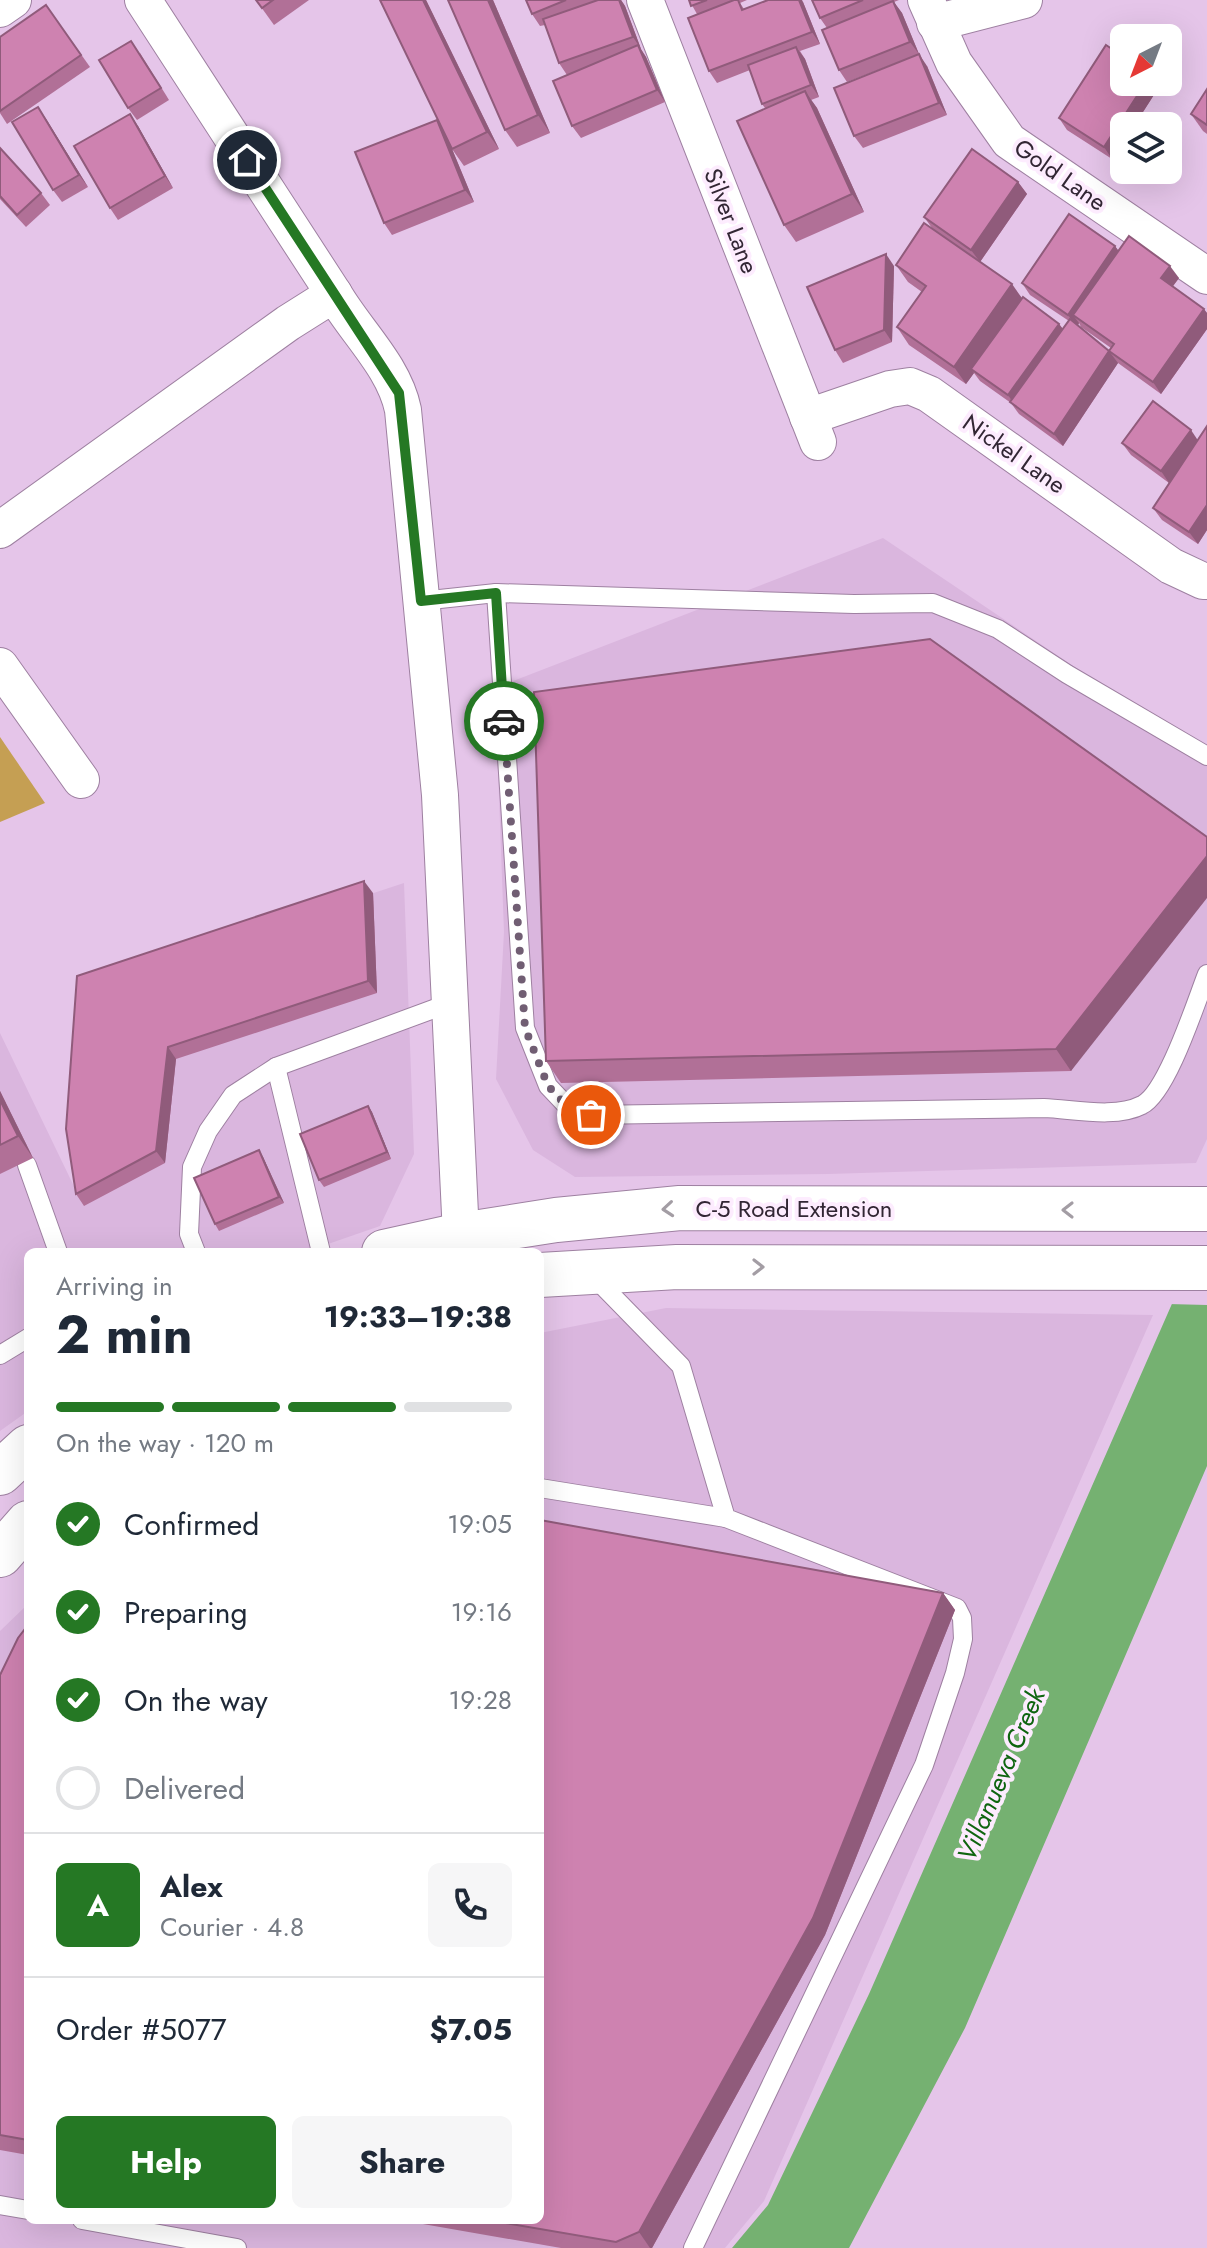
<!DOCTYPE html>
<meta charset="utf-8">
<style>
:root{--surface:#fff;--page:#f6f6f7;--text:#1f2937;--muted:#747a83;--line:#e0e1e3;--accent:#257824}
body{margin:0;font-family:Jost,sans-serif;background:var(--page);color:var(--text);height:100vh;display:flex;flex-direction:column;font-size:30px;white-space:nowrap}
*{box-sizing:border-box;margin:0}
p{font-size:26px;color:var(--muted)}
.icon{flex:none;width:44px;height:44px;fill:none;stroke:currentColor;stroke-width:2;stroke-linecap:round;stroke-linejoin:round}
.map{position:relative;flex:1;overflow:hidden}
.panel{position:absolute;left:24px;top:1248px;width:520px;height:976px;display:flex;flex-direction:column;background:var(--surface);border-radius:12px;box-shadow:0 8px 32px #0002}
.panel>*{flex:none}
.needle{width:52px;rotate:222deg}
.tools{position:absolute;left:1110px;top:24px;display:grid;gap:16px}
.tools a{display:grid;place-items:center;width:72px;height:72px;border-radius:12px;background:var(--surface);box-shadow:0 8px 32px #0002;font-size:40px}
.pin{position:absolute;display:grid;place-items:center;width:68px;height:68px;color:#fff;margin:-34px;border:4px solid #fff;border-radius:50%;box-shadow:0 2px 8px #0007}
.courier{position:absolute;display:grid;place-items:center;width:80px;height:80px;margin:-40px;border:6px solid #257824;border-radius:50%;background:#fff;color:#222;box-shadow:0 2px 10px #0007}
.head em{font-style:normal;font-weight:700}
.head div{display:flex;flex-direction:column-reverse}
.head{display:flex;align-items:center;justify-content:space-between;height:136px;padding:0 32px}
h1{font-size:52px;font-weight:700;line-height:60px}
.bar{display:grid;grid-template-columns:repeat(4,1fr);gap:12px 8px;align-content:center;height:96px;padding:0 32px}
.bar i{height:10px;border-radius:6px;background:var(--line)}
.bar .current{background:var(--accent)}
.bar p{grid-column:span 4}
.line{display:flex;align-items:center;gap:20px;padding:0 32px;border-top:2px solid var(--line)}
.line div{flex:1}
.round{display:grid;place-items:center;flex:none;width:84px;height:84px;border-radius:12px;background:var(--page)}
ol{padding:0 32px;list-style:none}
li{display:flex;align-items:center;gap:24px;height:88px}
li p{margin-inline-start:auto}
li .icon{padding:8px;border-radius:50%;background:var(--accent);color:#fff;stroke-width:4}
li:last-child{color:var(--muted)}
li i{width:44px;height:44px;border:4px solid var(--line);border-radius:50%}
.action{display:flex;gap:16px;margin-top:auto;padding:16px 32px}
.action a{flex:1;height:92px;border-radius:12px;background:var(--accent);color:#fff;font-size:32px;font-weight:700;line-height:92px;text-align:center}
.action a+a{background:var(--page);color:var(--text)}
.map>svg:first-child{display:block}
.built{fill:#dab6de}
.green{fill:#c59f53}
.water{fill:#75b171}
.pier{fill:#e5c5e9}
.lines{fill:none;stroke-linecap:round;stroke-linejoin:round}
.service-casing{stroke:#9e80a1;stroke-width:20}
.minor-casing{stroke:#9e80a1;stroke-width:38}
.primary-casing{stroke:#9e80a1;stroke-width:46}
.service{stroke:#fff;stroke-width:18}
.minor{stroke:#fff;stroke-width:36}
.primary{stroke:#fff;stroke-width:44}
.wall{fill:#b17097;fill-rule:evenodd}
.shaded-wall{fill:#905b7b}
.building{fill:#ce82b0;stroke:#905b7b;stroke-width:2}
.oneway{stroke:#a39da4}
.done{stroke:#715e73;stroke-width:8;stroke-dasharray:0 14.4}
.route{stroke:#257824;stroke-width:10}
.labels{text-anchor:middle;stroke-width:8;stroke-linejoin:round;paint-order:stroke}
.street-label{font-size:24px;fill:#322634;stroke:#fdecfe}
.water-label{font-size:26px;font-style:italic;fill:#0f6510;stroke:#fdecfe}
</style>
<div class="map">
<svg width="1207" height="2248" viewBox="0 0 1207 2248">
<rect width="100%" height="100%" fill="#e5c5e9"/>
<!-- built -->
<g class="built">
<polygon points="883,538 1207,756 1207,1139 1196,1163 828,1174 575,1177 533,1150 496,1079 504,932 495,688"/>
<polygon points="404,883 414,1154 380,1226 305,1252 28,1252 28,1411 0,1431 0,1033 82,1203 86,988"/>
<polygon points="666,1308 1153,1315 764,2201 725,2248 0,2248 0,1631 28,1604 28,2220 540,2220 540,1333"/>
</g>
<!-- green -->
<polygon class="green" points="0,737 45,803 0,822"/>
<!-- water -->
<polygon class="water" points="1207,1224 1207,1466 965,2028 849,2248 732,2248 768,2205 869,1994"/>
<!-- pier -->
<polygon class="pier" points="1207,1220 1207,1305 1168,1304 1203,1223"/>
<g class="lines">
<!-- service casing -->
<g class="service-casing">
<g id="service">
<path d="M496 593 525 1028 548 1086 566 1105 591 1115 1044 1108C1073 1109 1115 1119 1142 1105 1167 1093 1196 1002 1207 974"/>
<polyline points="421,601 496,593 854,604 933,603 998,629 1067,674 1207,756"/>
<polyline points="276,1067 321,1252"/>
<polyline points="27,1165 58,1252"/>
<polyline points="196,1252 189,1234 192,1167 208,1131 233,1095 276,1067 450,1003"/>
<polyline points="592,1275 681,1366 726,1518 957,1608 962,1618 963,1639 955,1673 924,1765 693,2248"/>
<polyline points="0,1355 28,1338"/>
<polyline points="540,1488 726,1518"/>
<polyline points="0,2205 28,2210"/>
<polyline points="82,2220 237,2248"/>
</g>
</g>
<!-- minor casing -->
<g class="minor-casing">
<g id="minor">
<polyline points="143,0 334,294"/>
<polyline points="645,0 818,442"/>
<polyline points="926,0 954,63 1009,141 1207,276"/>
<polyline points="0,9 13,0"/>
<polyline points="935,23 1024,0"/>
<polyline points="808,417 890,389 910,386 929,394 1171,566 1203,581 1207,581"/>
<path d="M0 530 288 323 334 294C356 332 394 366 403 410L440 795 461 1235"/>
<polyline points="0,666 81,780"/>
</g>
</g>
<!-- primary casing -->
<g class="primary-casing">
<g id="primary">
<polyline points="384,1252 461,1235 556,1220 680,1208 1207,1209"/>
<polyline points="540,1275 677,1267 1207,1268"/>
<polyline points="0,1473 28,1447"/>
<polyline points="0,1555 28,1523"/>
</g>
</g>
<!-- service -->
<use href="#service" class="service"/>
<!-- minor -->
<use href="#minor" class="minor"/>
<!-- primary -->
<use href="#primary" class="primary"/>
</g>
<!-- wall -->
<g class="wall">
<polygon points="256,0 309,0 274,25"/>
<polygon points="380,0 426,0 499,149 464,166 452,149 474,202 392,235 384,223 440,125"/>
<polygon points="493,0 550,133 517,147 505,130"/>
<polygon points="526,0 621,0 625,6 641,49 646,57 665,102 581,138 572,126 567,75 559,63 545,25 540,26 532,14"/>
<polygon points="689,0 747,0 740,3 744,9 803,2 820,44 800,51 805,59 819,97 811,100 817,108 864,212 796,242 784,225 765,108 762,104 750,70 717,83 709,71 697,14"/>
<polygon points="812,0 899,0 894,2 902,13 919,54 847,82 839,70 827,28 820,18"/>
<polygon points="46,5 90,67 7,124 0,113 0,37"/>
<polygon points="140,53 169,100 137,120 128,108"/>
<polygon points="927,66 947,115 863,148 854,136"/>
<polygon points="1159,87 1134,126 1124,126 1112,159 1067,130 1059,118"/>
<polygon points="1207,89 1207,134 1203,131 1191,114"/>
<polygon points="46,119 88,187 62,202 53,190"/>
<polygon points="138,126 173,188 118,220 110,208"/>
<polygon points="0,148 41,193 50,205 26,227 0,199"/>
<path d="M1018 182 1027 194 980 262 1022 298 1059 324 1063 329 1069 321 1030 295 1022 283 1115 246 1118 251 1179 278 1173 286 1207 313V329L1161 394 1118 363 1063 446 1019 414 1011 403 980 381 974 373 966 384 909 345 897 327 922 292 908 282 896 265 932 228 924 217ZM1079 323 1081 327 1111 348 1109 351 1078 325Z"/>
<polygon points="894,266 892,342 843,363 835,350"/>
<polygon points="1207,426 1207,530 1198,544 1162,520 1153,508 1177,472 1169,483 1131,455 1122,443 1198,440"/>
<polygon points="1207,837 1071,1071 561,1083 546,1061"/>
<polygon points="373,893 377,993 176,1059 165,1163 84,1206 76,1194 77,976"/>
<polygon points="0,1091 33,1158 0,1174"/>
<polygon points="368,1106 372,1112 391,1159 324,1187 319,1180"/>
<polygon points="263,1157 284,1203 219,1231 215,1224"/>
<polygon points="943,1593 955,1610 825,1935 652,2248 561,2248 400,2220 540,2220"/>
<polygon points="28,1625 28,2155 0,2150 0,1675"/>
</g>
<!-- shaded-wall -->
<g class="shaded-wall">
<polygon points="423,0 426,0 499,149 487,132"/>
<polygon points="488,0 493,0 550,133 538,115"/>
<polygon points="619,0 621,0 625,6 641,49 633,37"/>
<polygon points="799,0 802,0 803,2 820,44 812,32"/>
<polygon points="893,1 902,13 919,54 910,42"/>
<polygon points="638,45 646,57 665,102 657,90"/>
<polygon points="796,47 805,59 819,97 811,85"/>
<polygon points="919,54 927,66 947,115 939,103"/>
<polygon points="1146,82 1156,82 1159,87 1134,126 1124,126 1124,141 1112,159 1104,147"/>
<polygon points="805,91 817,108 864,212 852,194"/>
<polygon points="38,107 46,119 88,187 79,175"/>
<polygon points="130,114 138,126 173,188 165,176"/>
<polygon points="437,120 445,132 474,202 465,190"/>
<polygon points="1018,182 1027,194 980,262 971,250"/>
<polygon points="1115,246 1124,258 1073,315 1079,323 1077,327 1068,315"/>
<polygon points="886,254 894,266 892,342 884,330"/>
<polygon points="1170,266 1179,278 1170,290 1161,278"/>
<polygon points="1012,284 1024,301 971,369 974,373 966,384 954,367"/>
<polygon points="1204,309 1207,313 1207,329 1161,394 1153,382"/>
<polygon points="1059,324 1068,336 1016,407 1008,395"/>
<polygon points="1109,351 1118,363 1063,446 1054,434"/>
<polygon points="1191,430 1199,442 1169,483 1161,471"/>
<polygon points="1207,505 1207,530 1198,544 1189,532"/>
<polygon points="1207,856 1207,898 1071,1071 1056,1049"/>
<polygon points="364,881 373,893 377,993 368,981"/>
<polygon points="168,1047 176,1059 165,1163 156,1151"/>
<polygon points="0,1091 33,1158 18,1136 0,1100"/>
<polygon points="368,1106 372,1112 391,1159 387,1152"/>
<polygon points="259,1150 263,1157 284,1203 279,1197"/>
<polygon points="943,1593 955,1610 825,1935 652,2248 650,2248 639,2232"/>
</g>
<!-- building -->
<g class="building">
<polygon points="256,0 273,0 262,8"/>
<polygon points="380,0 423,0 487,132 452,149"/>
<polygon points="448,0 488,0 538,115 505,130"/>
<polygon points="526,0 566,0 532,14"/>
<polygon points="598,0 619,0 633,37 559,63 543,19"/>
<polygon points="689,0 707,0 691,6"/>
<polygon points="734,0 738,0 742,10 768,0 799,0 812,32 709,71 688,18"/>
<polygon points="812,0 863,0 820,18"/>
<polygon points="893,1 910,42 839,70 822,30"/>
<polygon points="46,5 81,55 0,111 0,37"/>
<polygon points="131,41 161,88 128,108 99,60"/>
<polygon points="638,45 657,90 572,126 553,81"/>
<polygon points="1106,45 1124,57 1124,82 1146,82 1104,147 1059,118"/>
<polygon points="796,47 811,85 762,104 748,65"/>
<polygon points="919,54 939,103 854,136 834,88"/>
<polygon points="1207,89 1207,125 1191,114"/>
<polygon points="805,91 852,194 784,225 737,121"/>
<polygon points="38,107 79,175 53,190 12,122"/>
<polygon points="130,114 165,176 110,208 74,146"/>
<polygon points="437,120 465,190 384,223 355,152"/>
<polygon points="0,148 41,193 17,215 0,196"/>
<polygon points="972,149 1018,182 971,250 924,217"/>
<polygon points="1069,214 1115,246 1068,315 1022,283"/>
<polygon points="924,223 1012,284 954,367 897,327 926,286 896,265"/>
<polygon points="1129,236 1170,266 1161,278 1204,309 1153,382 1109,351 1114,344 1073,315"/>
<polygon points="886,254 884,330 835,350 807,287"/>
<polygon points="1023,297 1059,324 1008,395 971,369"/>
<polygon points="1070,319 1109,351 1054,434 1010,402"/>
<polygon points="1153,401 1191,430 1161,471 1122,443"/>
<polygon points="1207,426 1207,505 1189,532 1153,508"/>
<polygon points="930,639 1207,837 1207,856 1056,1049 546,1061 534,692"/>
<polygon points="364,881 368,981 168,1047 156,1151 76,1194 66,1129 77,976"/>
<polygon points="0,1100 18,1136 0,1145"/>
<polygon points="368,1106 387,1152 319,1180 300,1134"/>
<polygon points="259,1150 279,1197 215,1224 194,1178"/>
<polygon points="540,1520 943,1593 813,1918 639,2232 616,2242 488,2220 540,2220"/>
<polygon points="28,1625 28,2140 0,2135 0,1675 18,1638"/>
</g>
<!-- one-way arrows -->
<defs><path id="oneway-chevron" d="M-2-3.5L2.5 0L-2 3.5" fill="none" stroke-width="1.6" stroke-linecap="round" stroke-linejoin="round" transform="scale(2)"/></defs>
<g class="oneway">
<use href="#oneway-chevron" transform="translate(668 1209) rotate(175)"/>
<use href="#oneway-chevron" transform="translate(1068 1210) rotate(-180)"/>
<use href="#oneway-chevron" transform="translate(758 1267)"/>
</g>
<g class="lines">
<!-- done -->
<polyline class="done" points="504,721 525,1028 548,1086 566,1105 591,1115"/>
<!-- route -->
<polyline class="route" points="247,160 399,393 421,601 496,593 504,721"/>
</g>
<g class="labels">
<!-- street labels -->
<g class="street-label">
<text transform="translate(1060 175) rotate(35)" y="8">Gold Lane</text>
<text transform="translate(731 221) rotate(69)" y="8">Silver Lane</text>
<text transform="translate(1014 454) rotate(35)" y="8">Nickel Lane</text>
<text x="794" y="1217">C-5 Road Extension</text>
</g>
<!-- water labels -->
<g class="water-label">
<text transform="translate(1001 1775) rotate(-67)" y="9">Villanueva Creek</text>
</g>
</g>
</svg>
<div class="tools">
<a><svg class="needle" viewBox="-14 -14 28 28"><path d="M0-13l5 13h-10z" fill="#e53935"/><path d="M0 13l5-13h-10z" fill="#747a83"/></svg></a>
<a><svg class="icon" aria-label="layers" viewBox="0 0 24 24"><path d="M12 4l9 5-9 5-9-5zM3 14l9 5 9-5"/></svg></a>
</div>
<div class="pin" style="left:591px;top:1115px;background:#ea580c"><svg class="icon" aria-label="bag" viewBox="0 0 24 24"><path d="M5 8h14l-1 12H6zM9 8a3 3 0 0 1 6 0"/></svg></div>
<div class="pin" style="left:247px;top:160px;background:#1f2937"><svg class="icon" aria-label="home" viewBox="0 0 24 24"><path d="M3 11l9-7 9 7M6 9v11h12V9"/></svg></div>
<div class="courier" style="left:504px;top:721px"><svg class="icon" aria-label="car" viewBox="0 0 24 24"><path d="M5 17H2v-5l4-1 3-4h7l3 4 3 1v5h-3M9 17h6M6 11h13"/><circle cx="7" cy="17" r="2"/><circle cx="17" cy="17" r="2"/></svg></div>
<section class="panel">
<div class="head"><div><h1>2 min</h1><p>Arriving in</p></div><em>19:33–19:38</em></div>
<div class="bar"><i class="current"></i><i class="current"></i><i class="current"></i><i></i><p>On the way · 120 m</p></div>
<ol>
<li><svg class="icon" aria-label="check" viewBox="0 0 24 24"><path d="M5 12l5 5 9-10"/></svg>Confirmed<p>19:05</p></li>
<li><svg class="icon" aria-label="check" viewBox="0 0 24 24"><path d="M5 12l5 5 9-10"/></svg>Preparing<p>19:16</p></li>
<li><svg class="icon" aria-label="check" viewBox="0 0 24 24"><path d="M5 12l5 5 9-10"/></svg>On the way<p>19:28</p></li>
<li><i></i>Delivered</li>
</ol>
<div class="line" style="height:144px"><b class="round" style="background:var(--accent);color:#fff">A</b><div><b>Alex</b><p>Courier · 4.8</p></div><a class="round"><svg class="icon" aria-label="phone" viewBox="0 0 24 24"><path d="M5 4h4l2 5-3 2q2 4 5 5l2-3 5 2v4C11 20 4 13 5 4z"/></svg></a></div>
<div class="line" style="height:104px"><div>Order #5077</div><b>$7.05</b></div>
<div class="action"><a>Help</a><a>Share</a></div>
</section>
</div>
